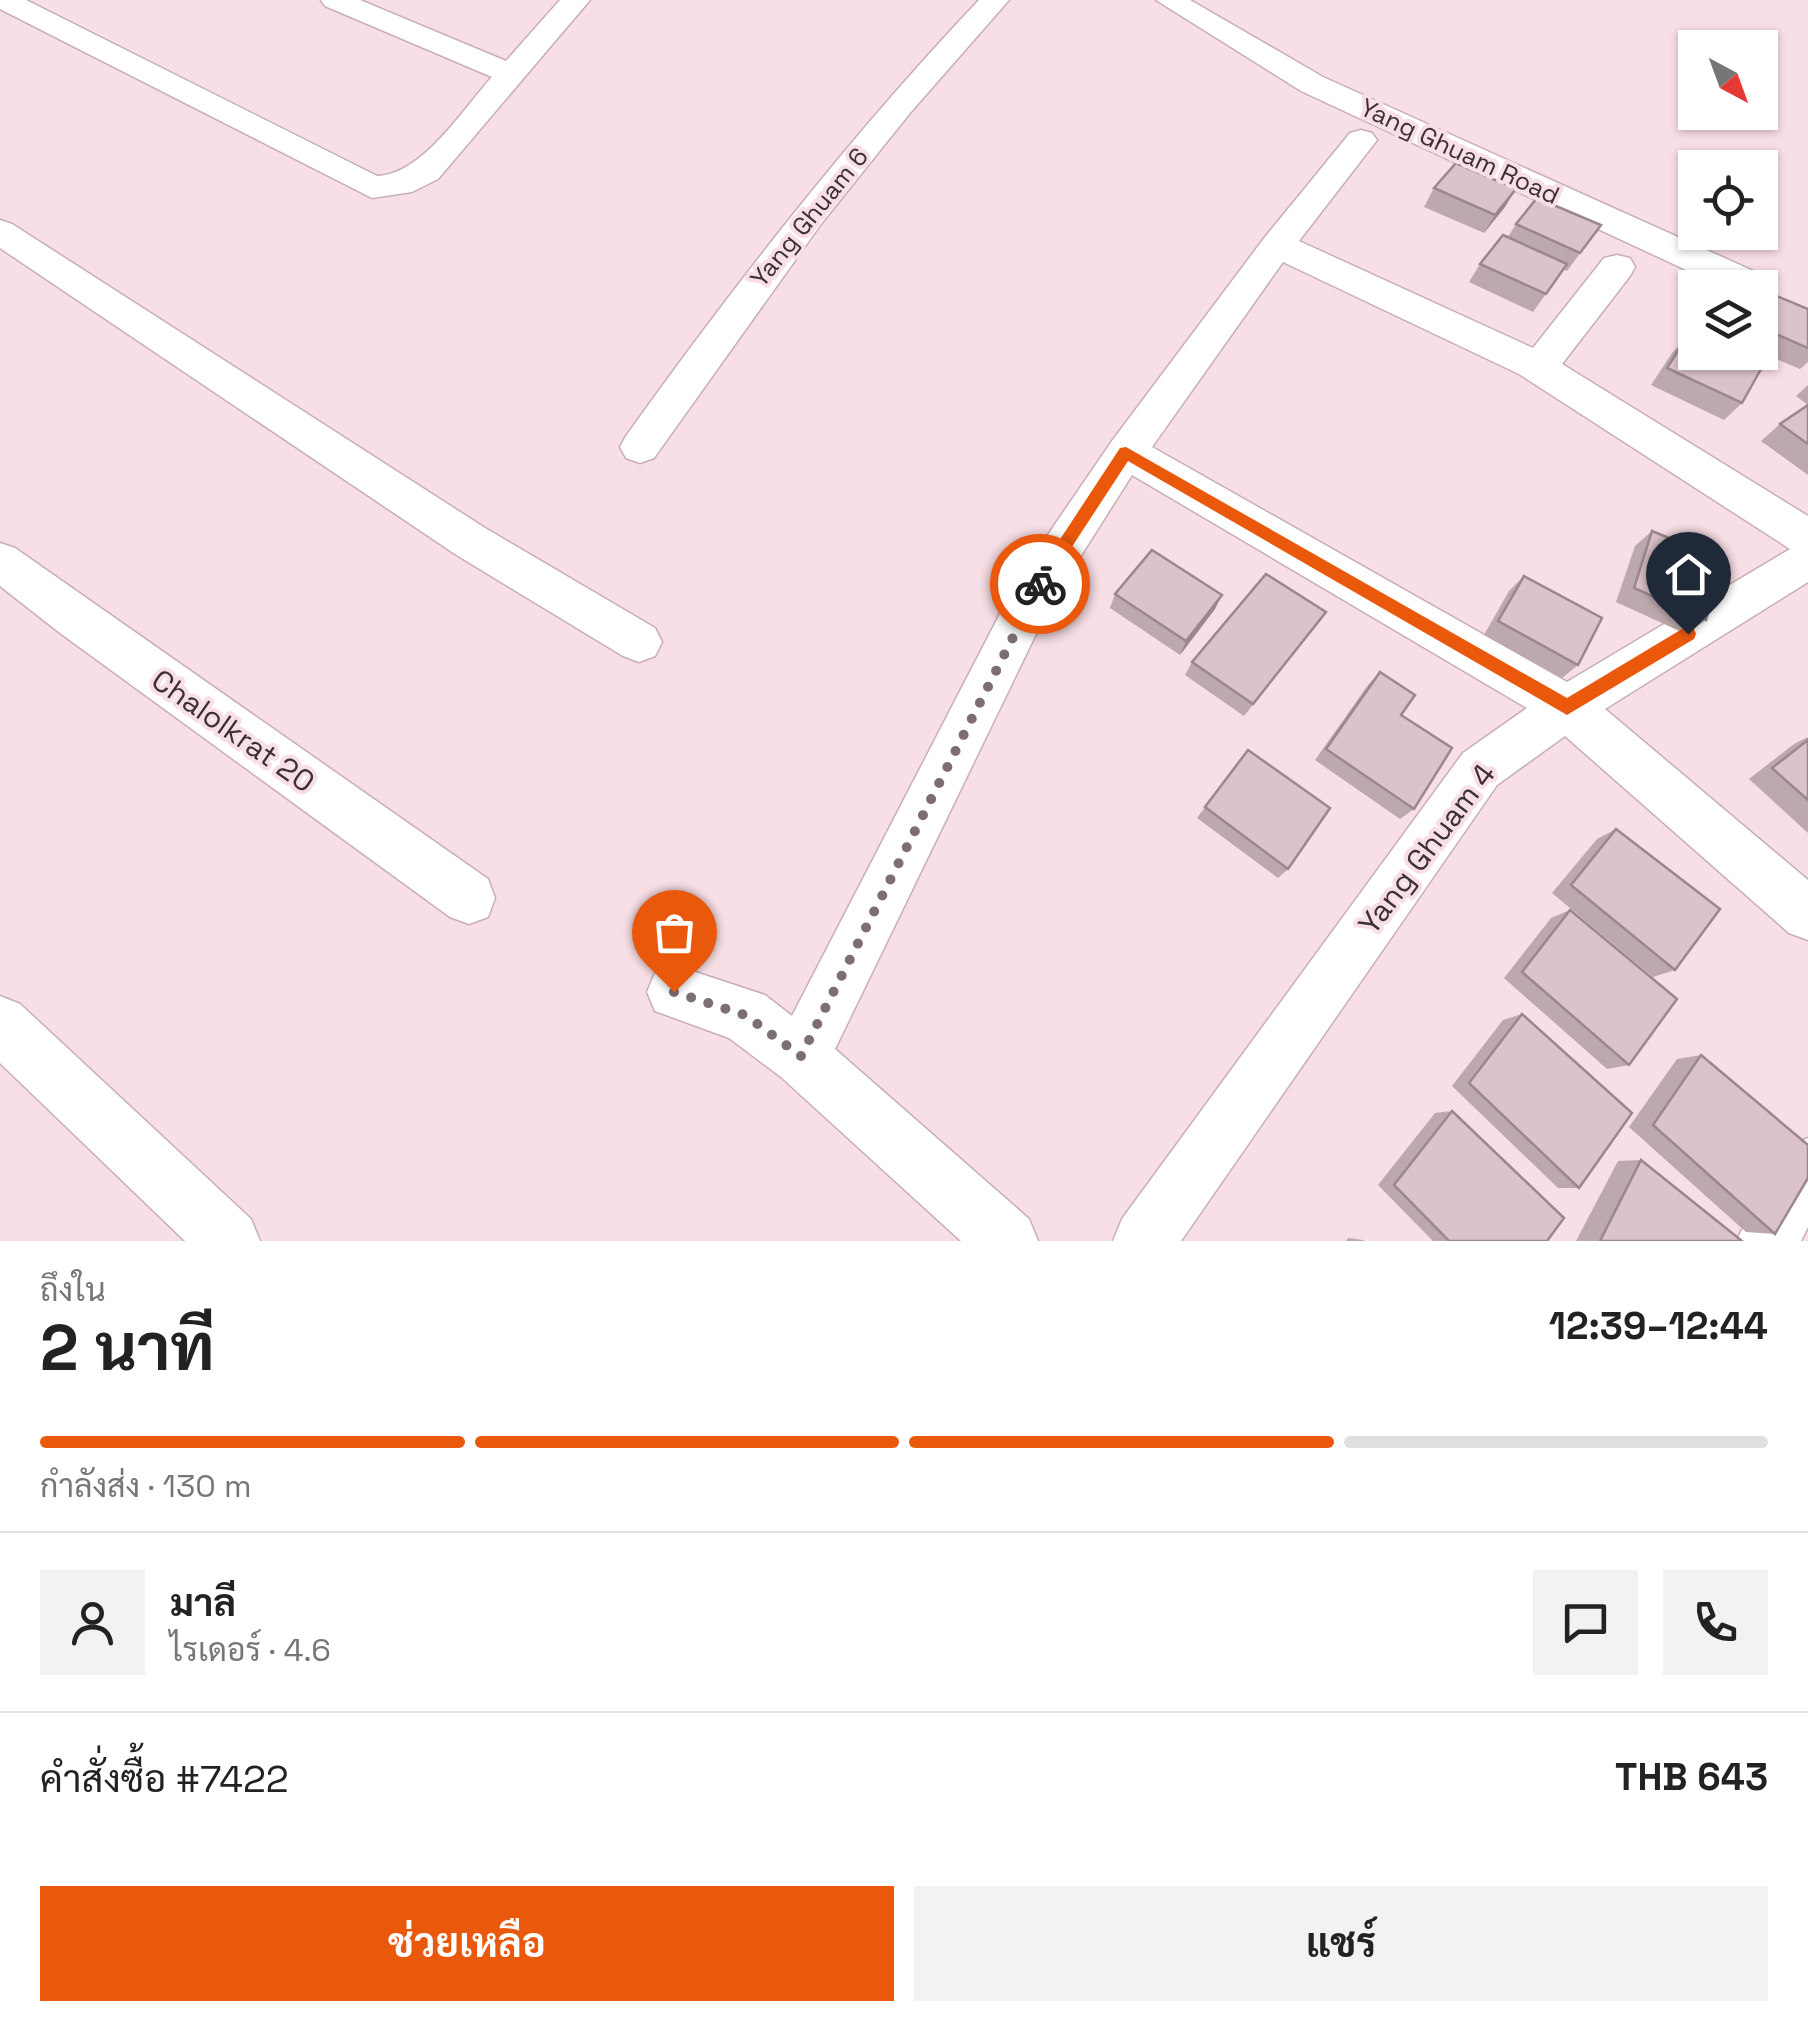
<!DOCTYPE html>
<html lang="th">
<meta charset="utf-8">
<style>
:root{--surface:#fff;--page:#f2f2f2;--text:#222;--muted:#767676;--line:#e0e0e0;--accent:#ea580c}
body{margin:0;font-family:"Space Grotesk",Sarabun,sans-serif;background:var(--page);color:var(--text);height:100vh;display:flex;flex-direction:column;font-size:38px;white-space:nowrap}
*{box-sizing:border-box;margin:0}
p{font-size:32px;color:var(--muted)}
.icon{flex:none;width:55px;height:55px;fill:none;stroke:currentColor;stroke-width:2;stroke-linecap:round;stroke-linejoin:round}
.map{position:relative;height:1241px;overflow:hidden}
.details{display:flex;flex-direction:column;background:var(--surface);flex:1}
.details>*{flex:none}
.needle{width:65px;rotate:139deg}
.tools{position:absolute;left:1678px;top:30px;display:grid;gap:20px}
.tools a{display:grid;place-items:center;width:100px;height:100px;border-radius:0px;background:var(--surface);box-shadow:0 2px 8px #0004;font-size:50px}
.pin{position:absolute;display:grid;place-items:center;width:85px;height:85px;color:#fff;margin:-102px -42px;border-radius:50% 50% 50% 0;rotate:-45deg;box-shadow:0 0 10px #0007}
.pin .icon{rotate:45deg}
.courier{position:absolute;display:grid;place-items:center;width:100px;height:100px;margin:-50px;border:8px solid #ea580c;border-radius:50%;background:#fff;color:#222;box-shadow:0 2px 12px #0007}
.headline em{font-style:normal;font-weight:700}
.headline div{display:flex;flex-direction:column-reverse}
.headline{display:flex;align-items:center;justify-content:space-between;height:170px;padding:0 40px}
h1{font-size:65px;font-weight:700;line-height:75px}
.bar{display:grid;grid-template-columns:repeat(4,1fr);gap:15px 10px;align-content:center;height:120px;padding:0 40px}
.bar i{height:12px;border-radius:8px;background:var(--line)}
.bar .active{background:var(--accent)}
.bar p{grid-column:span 4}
.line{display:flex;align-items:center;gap:25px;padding:0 40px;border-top:2px solid var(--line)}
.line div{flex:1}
.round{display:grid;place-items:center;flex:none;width:105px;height:105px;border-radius:0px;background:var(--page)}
.primary-button{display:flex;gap:20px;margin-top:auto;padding:20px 40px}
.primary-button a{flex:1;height:115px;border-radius:0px;background:var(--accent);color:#fff;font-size:40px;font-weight:700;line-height:115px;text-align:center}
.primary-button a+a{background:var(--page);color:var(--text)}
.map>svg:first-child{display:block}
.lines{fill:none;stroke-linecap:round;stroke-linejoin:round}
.minor-casing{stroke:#c8afb6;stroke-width:3}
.minor{fill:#fff;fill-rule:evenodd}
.wall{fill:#bda8ad}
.shaded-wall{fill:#9a888d}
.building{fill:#dcc3c9;stroke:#9a888d;stroke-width:2.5}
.route{fill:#ea580c}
.done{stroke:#7d6e72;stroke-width:10;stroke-dasharray:0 18}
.labels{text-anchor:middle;stroke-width:8;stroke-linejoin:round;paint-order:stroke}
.far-street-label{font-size:25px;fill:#3b3134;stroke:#f8dee5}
.street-label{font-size:30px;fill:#3b3134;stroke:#f8dee5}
</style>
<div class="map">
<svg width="1808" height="1241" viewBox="0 0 1808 1241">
<rect width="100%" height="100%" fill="#f8dee5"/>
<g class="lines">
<!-- minor casing -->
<g class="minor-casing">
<g id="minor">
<path d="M0 0H26L377 176C422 175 463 109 492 77L325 6 321 0H360L506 61 560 0H590L438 179 412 192 372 198 0 9Z"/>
<path d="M979 0H1009L910 113 821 224 654 458 640 463 626 458 620 447 626 436C735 284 850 136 979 0Z"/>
<polygon points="1156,0 1190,0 1323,77 1771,279 1776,288 1771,297 1760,300 1760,288 1725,288 1301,91"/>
<path d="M1361 130 1372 133 1377 140 1299 241 1533 348 1604 258 1617 255 1630 258 1635 267 1630 276 1562 364 1808 516V582L1605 709 1808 880V940L1789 933 1565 736 1497 785 1181 1241H1113L1122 1219 1463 753 1527 708 1132 475 1051 603 835 1049 1029 1219 1038 1241H961L781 1077 729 1038 655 1011 647 992 655 973 674 965 765 995 792 1016 1019 577 1112 441 1265 237 1350 133ZM1283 262 1519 374 1790 549 1567 682 1152 447Z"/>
<polygon points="0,220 12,224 485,528 655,628 662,642 655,656 639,662 623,656 455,554 0,248"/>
<polygon points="0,543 15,548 488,879 495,898 488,917 469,924 450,917 60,633 0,586"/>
<polygon points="0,996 20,1004 251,1219 260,1241 185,1241 0,1063"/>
<polygon points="1808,1138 1808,1227 1801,1241 1736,1241 1787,1147"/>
</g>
</g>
<!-- minor -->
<use href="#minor" class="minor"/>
</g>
<!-- wall -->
<g class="wall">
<polygon points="1434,188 1505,207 1484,233 1424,207"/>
<polygon points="1516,224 1601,225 1567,271 1564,269 1533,312 1469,282 1480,264 1508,237"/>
<polygon points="1760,289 1808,309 1808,362 1800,369 1760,352"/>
<polygon points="1688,335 1742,403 1724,420 1651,385 1672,353"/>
<polygon points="1808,385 1808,405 1796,396"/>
<polygon points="1808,405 1808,475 1761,441 1780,424"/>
<polygon points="1652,531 1706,620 1686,634 1616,602 1635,546"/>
<polygon points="1524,576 1578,665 1562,678 1484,635 1509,591"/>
<polygon points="1115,594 1215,609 1180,655 1110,608"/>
<polygon points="1316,626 1244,716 1185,675 1192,662"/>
<polygon points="1380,672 1401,715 1414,809 1400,819 1315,760 1368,685"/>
<polygon points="1808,737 1808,833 1749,779 1794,744"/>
<polygon points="1248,750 1288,869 1278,878 1197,818"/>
<polygon points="1616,829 1675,970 1653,977 1552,893 1597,839"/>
<polygon points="1570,910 1629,1065 1607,1069 1504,978 1551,918"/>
<polygon points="1522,1014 1579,1188 1558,1188 1452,1086 1503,1020"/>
<polygon points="1701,1055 1775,1234 1746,1232 1629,1127 1677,1059"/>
<polygon points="1452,1111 1547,1241 1433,1241 1378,1185 1435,1113"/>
<polygon points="1641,1160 1742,1241 1576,1241 1618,1161"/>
<polygon points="1348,1238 1363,1240 1364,1241 1346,1241"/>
</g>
<!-- shaded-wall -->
<g class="shaded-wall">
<polygon points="1516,189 1505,207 1484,233 1495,215"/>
<polygon points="1222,595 1215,609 1180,655 1186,641"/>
</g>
<!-- building -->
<g class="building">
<polygon points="1456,163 1516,189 1495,215 1434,188"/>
<polygon points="1537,198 1601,225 1580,253 1516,224"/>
<polygon points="1503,235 1567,264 1546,294 1480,264"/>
<polygon points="1760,289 1808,309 1808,348 1760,327"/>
<polygon points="1688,335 1695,339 1695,352 1725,352 1761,369 1742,403 1667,368"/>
<polygon points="1808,405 1808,444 1780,424"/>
<polygon points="1652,531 1722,560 1706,620 1634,588"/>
<polygon points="1152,550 1222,595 1186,641 1115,594"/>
<polygon points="1266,574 1326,612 1253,704 1192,662"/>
<polygon points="1524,576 1602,618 1578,665 1498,621"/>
<polygon points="1380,672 1415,695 1401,715 1452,748 1414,809 1326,749"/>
<polygon points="1808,740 1808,800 1772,768"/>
<polygon points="1248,750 1330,808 1288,869 1205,807"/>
<polygon points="1616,829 1720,909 1675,970 1571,885"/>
<polygon points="1570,910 1677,999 1629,1065 1522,972"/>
<polygon points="1522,1014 1632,1113 1579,1188 1469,1083"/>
<polygon points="1701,1055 1808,1145 1808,1178 1775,1234 1653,1125"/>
<polygon points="1452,1111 1564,1218 1547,1241 1449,1241 1394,1185"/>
<polygon points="1641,1160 1742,1241 1600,1241"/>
</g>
<!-- route -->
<polygon class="route" points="1126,447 1567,698 1682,629 1694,629 1696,634 1694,639 1567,715 1128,461 1045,588 1034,588 1034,579 1120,448"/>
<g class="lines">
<!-- done -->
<polyline class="done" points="674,992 745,1015 801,1056 1040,584"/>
</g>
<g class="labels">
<!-- far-street labels -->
<g class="far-street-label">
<text transform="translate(1460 151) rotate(25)" y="9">Yang Ghuam Road</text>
<text transform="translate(809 217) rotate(-51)" y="9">Yang Ghuam 6</text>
</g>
<!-- street labels -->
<g class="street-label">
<text transform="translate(233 731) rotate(35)" y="10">Chalolkrat 20</text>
<text transform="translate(1427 849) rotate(-53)" y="10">Yang Ghuam 4</text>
</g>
</g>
</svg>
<div class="tools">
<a><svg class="needle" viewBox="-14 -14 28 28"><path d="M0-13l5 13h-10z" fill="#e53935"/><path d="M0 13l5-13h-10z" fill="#767676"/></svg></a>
<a><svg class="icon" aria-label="locate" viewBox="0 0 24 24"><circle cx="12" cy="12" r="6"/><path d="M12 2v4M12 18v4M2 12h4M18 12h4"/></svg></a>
<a><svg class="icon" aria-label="layers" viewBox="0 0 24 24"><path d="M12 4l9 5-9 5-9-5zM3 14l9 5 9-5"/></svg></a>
</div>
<div class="pin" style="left:674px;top:992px;background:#ea580c"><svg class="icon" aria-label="bag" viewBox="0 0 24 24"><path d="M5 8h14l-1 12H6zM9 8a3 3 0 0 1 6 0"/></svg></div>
<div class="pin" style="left:1688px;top:634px;background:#1f2937"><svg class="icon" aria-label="home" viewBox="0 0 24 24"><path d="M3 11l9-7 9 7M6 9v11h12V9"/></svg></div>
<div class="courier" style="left:1040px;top:584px"><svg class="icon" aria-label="bike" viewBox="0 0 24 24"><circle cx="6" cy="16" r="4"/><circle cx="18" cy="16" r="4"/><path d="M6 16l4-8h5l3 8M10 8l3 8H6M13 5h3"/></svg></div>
</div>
<section class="details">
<div class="headline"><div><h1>2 นาที</h1><p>ถึงใน</p></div><em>12:39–12:44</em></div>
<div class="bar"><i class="active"></i><i class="active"></i><i class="active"></i><i></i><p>กำลังส่ง · 130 m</p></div>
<div class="line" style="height:180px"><a class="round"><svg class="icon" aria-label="person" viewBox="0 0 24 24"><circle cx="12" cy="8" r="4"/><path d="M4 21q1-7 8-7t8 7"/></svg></a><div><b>มาลี</b><p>ไรเดอร์ · 4.6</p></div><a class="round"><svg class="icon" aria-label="chat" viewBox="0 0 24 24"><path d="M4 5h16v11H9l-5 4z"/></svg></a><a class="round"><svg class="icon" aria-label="phone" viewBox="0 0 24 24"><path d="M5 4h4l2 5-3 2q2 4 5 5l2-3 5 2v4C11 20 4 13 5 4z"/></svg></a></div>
<div class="line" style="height:130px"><div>คำสั่งซื้อ #7422</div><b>THB 643</b></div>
<div class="primary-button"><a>ช่วยเหลือ</a><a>แชร์</a></div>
</section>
